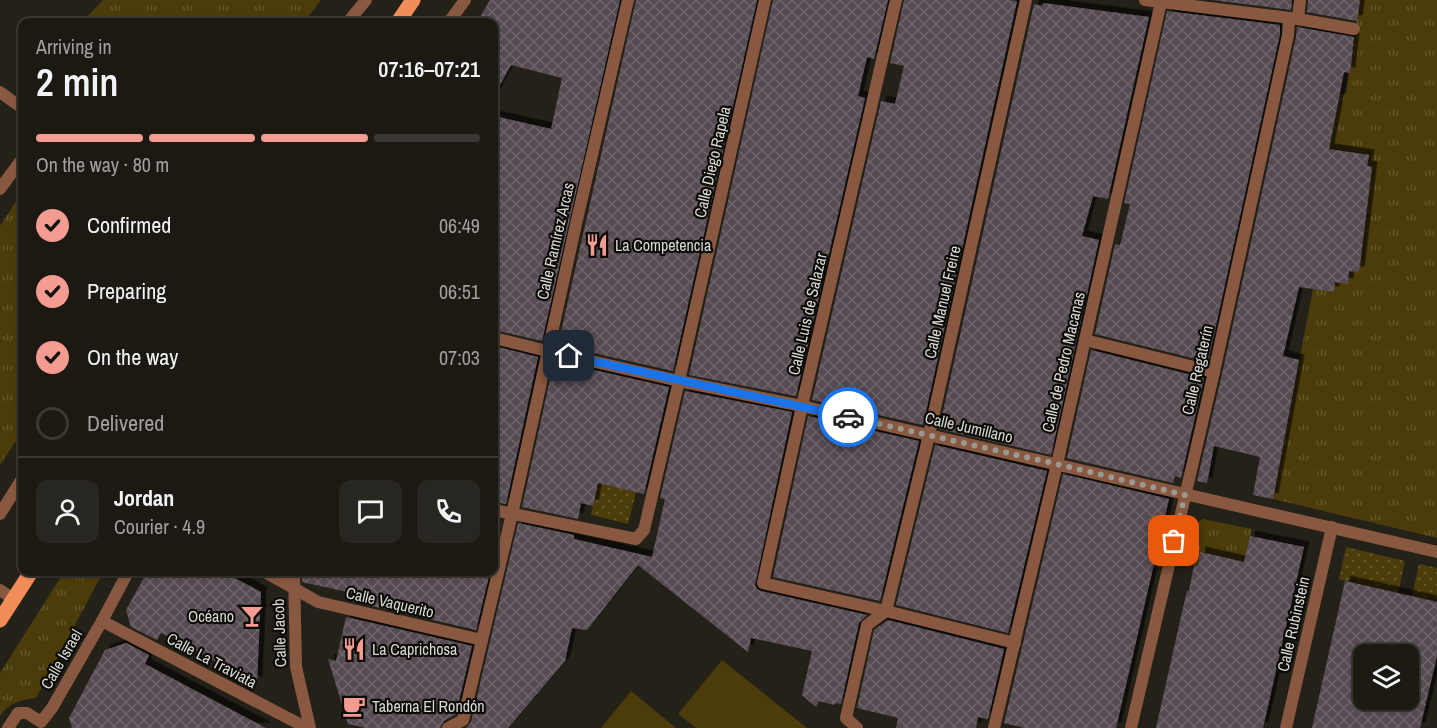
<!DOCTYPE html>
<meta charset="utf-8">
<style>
:root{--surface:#1b1912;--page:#282620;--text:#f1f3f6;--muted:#a0a09f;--line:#393832;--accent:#f59c92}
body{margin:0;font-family:"Archivo Narrow",sans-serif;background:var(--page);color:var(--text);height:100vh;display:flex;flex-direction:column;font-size:22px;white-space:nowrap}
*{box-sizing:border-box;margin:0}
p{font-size:20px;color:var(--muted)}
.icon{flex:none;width:33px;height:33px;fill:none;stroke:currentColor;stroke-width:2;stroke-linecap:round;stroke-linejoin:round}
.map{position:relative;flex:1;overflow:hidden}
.details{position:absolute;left:18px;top:18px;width:480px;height:558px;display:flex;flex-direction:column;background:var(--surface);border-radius:12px;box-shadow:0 2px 4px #0004,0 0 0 2px var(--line)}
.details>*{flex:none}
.buttons{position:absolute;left:1353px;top:644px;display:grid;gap:12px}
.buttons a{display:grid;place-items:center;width:66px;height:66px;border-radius:12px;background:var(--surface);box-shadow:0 2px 4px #0004,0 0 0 2px var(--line);font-size:30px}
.pin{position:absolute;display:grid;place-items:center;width:51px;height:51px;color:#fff;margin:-26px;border-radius:12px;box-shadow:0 3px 9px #0006}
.courier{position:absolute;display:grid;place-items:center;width:60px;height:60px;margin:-30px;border:4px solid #1a73e8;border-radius:50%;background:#fff;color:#222;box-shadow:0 2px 8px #0007}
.overview em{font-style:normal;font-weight:600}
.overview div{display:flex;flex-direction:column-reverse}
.overview{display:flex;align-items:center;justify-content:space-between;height:102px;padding:0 18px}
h1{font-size:39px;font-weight:600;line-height:45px}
.bar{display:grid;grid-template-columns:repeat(4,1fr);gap:9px 6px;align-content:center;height:72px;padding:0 18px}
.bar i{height:8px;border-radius:4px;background:var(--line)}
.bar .current{background:var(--accent)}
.bar p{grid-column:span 4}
.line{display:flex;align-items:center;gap:15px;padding:0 18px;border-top:2px solid var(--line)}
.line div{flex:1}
.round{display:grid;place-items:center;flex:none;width:63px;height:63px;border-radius:12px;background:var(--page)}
ol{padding:0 18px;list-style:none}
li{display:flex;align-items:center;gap:18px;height:66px}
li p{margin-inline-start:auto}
li .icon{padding:6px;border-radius:50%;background:var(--accent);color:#111;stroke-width:4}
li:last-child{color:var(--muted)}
li i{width:33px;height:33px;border:3px solid var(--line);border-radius:50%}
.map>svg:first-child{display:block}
.grass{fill:url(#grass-tufts)}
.garden{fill:url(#garden-dots)}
.pitch{fill:#4c3c0a}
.building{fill:url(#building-cross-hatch);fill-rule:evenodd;filter:url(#shadow)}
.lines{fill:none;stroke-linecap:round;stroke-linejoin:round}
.pedestrian{stroke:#895840;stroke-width:12}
.minor{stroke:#895840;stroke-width:12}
.tertiary{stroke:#895840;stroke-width:12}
.primary{stroke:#f28d59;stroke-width:15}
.done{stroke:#9a9891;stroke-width:6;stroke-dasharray:0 10.8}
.route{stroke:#1a73e8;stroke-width:8}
.labels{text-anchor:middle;stroke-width:4.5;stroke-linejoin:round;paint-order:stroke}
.street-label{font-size:16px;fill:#dad8d2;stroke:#0c0b07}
.poi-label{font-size:16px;fill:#dad8d2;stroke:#0c0b07;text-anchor:start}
</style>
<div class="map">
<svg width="1437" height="728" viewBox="0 0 1437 728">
<defs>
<pattern id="grass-tufts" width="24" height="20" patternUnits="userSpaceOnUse" patternTransform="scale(1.5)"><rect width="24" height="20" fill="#4c3c0a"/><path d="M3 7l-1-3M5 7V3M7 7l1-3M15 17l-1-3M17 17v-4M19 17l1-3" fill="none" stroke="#65572d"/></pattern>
<pattern id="garden-dots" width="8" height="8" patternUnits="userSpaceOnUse" patternTransform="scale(1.5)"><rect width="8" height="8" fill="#4c3c0a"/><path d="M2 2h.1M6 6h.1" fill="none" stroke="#65572d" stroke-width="1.8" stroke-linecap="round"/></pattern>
<pattern id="building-cross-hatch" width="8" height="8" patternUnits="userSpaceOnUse" patternTransform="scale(1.5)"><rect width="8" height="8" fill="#564c53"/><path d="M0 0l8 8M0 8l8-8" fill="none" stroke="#6e656b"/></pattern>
<filter id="shadow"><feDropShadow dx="5.5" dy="-5.5" stdDeviation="0" flood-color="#0009"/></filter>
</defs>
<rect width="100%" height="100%" fill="#242118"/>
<!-- grass -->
<g class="grass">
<polygon points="103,0 321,0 304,22 82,22"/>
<polygon points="1360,0 1437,0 1437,538 1273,499 1313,289 1334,292 1335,282 1348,283 1349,271 1359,271 1372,167 1367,166 1369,155 1329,148 1340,94 1346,94"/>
<polygon points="22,192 22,432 0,465 0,226"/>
<polygon points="1203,519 1252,529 1241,575 1185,563 1194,524"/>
<path d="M64 572H103L36 698C21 700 9 702 0 716V673Z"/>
</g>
<!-- garden -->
<g class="garden">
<polygon points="598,483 636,492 628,524 591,515"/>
<polygon points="1346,547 1405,561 1398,593 1339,579"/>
<polygon points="1419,564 1437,568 1437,602 1412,596"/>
</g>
<!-- pitch -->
<g class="pitch">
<polygon points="722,660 807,728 696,728 678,714"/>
<polygon points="631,691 676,728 601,728"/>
</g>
<!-- building -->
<g class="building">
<polygon points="490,0 620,0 542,341 494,330 494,116 551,129 562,78 511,65 494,96 494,22 477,22"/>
<polygon points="636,0 757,0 673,371 558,345"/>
<polygon points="773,0 888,0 874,59 867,57 858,96 865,98 796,396 689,375"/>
<polygon points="904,0 1009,0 1017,1 923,425 812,400 881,101 895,104 904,66 890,63"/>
<polygon points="1212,0 1292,0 1291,10"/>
<polygon points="1308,0 1360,0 1357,21 1307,12"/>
<polygon points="1043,3 1149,17 1108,199 1093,196 1082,236 1099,240 1051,455 939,429 1034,4 1042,6"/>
<polygon points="1167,11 1280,25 1280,34 1208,362 1095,334 1115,244 1120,245 1130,204 1124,203"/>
<polygon points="1297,27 1354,37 1350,73 1344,72 1329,149 1369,155 1367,166 1372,167 1359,272 1349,271 1348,284 1335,282 1334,292 1299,287 1283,356 1299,360 1273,499 1253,495 1260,457 1214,446 1207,483 1197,481 1222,374 1296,37"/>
<polygon points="494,346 538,357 506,504 494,502"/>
<polygon points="1091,350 1204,378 1181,478 1175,476 1173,483 1067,458"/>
<polygon points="554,361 669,387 644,494 598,483 593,506 581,503 578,519 522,507"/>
<polygon points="685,391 792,412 755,585 757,589 761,591 867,615 859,623 841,704 835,703 834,705 819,701 816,707 802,695 812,651 751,638 748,652 638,565 587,630 572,628 565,661 508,728 466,728 471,722 518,523 574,535 574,539 652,557 665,499 660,498"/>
<polygon points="808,416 919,441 880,601 773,577"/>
<polygon points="935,445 1047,471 1008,633 896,605"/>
<polygon points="1063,474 1169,499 1116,728 1024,728 1004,723"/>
<polygon points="1250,536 1304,547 1263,728 1156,728 1182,612 1187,591 1189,591 1194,565 1198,566 1200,552 1244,562"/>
<polygon points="147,572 223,572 261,592 257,683 161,633 157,640 131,627 126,610"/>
<polygon points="302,572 490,572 476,630 350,601 352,593 302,582"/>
<path d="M1345 581 1437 602V656L1420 728H1312ZM1364 654H1408V699H1364Z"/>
<polygon points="346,617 472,646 456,714 444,721 440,728 366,728 348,724 328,659 336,661"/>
<polygon points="888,620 1004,649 988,719 978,717 976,728 896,728 898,718 857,708 874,630"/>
<polygon points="126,643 149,655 145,664 266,728 72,728 69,718 105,650"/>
</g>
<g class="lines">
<!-- pedestrian -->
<polyline class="pedestrian" points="1085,340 1214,372"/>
<!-- minor -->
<g class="minor">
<polyline points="1145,0 1298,19 1354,29"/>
<polyline points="1298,19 1300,0"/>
<polyline points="348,22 366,0"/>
<polyline points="449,22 465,0"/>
<polyline points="0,92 22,108"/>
<polyline points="0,189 22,159"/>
<polyline points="494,338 547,351 679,381 802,406 1437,552"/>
<polyline points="494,510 636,539 644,530 679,381 765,0"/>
<polyline points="0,514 22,479"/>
<polyline points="265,572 318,602 482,640"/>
<polyline points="0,590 13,599"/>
<polyline points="886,611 763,583 802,406 896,0"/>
<polyline points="102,621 307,728"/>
<polyline points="1015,643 886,611 929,435 1026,0"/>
<polyline points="8,728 18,713 27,713 41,722 52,708 102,621 128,572"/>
<polyline points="448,728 463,720 512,514 576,224 628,0"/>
<polyline points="857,728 846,718 867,625 886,611"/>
<polyline points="994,728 1057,464 1161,2"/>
<polyline points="1131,728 1214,372 1288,35 1289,18"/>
<polyline points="1286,728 1332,527"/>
</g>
<!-- tertiary -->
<polyline class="tertiary" points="294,572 296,667 310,728"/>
<!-- primary -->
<g class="primary">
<polyline points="398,22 413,0"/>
<polyline points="0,620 31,572"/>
</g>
</g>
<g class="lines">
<!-- done -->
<polyline class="done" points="848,417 1057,464 1185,495 1174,541"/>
<!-- route -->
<polyline class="route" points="569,356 848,417"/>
</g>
<!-- icons -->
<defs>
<g id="restaurant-bare" transform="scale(1.8)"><path d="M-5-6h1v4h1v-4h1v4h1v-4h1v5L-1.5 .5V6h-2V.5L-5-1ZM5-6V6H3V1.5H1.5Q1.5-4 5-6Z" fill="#f59c92" stroke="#0c0b07" stroke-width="2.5" paint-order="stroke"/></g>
<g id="bar-bare" transform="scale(1.8)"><path d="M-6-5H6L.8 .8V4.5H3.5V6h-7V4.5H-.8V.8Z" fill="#f59c92" stroke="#0c0b07" stroke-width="2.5" paint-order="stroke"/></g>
<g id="cafe-bare" transform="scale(1.8)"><path d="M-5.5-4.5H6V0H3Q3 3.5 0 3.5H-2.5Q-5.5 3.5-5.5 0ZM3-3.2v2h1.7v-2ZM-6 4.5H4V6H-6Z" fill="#f59c92" stroke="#0c0b07" stroke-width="2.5" paint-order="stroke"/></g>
</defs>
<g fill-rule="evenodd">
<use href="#restaurant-bare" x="597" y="245"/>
<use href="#bar-bare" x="252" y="616"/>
<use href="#restaurant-bare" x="354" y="649"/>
<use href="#cafe-bare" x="354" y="706"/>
</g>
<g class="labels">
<!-- street labels -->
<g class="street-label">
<text transform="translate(712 162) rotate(-77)" y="6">Calle Diego Rapela</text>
<text transform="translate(555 241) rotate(-77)" y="6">Calle Ramírez Arcas</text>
<text transform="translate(942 302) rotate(-77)" y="6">Calle Manuel Freire</text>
<text transform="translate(807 314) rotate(-77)" y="6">Calle Luis de Salazar</text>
<text transform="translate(1063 362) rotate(-77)" y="6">Calle de Pedro Macanas</text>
<text transform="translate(1197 370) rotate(-77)" y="6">Calle Regaterín</text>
<text transform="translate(969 427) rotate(13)" y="6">Calle Jumillano</text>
<text transform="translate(390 602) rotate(13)" y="6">Calle Vaquerito</text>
<text transform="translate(1293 624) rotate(-77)" y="6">Calle Rubinstein</text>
<text transform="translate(279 633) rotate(-92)" y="6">Calle Jacob</text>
<text transform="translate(61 659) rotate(-60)" y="6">Calle Israel</text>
<text transform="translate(212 660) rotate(28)" y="6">Calle La Traviata</text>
</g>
<!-- poi labels -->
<g class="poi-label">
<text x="615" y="251">La Competencia</text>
<text x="234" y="622" text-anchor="end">Océano</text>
<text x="372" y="655">La Caprichosa</text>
<text x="372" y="712">Taberna El Rondón</text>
</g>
</g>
</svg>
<div class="buttons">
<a><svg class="icon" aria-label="layers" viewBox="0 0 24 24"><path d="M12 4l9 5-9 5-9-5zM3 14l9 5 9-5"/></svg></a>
</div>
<div class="pin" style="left:1174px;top:541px;background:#ea580c"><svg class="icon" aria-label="bag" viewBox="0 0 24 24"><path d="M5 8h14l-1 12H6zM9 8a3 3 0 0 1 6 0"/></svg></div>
<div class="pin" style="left:569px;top:356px;background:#1f2937"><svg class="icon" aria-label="home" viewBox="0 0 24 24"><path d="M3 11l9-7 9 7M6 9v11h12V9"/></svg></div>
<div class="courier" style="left:848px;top:417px"><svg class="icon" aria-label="car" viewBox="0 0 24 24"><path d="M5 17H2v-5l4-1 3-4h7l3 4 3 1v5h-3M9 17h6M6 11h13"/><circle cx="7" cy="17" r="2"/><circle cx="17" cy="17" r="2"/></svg></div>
<section class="details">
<div class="overview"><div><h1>2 min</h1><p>Arriving in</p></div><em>07:16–07:21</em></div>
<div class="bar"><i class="current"></i><i class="current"></i><i class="current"></i><i></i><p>On the way · 80 m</p></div>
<ol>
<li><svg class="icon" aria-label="check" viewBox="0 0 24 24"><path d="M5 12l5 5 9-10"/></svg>Confirmed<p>06:49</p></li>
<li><svg class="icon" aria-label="check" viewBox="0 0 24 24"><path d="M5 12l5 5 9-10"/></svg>Preparing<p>06:51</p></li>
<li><svg class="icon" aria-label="check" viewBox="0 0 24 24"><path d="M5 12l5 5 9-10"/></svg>On the way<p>07:03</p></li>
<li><i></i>Delivered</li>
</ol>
<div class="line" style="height:108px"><a class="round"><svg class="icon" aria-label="person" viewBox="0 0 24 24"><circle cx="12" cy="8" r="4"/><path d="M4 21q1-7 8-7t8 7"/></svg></a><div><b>Jordan</b><p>Courier · 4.9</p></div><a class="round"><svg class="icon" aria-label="chat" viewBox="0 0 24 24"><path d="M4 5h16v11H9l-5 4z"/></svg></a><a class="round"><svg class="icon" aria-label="phone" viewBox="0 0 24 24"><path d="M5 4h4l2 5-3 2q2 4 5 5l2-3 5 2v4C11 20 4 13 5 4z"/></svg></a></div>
</section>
</div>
